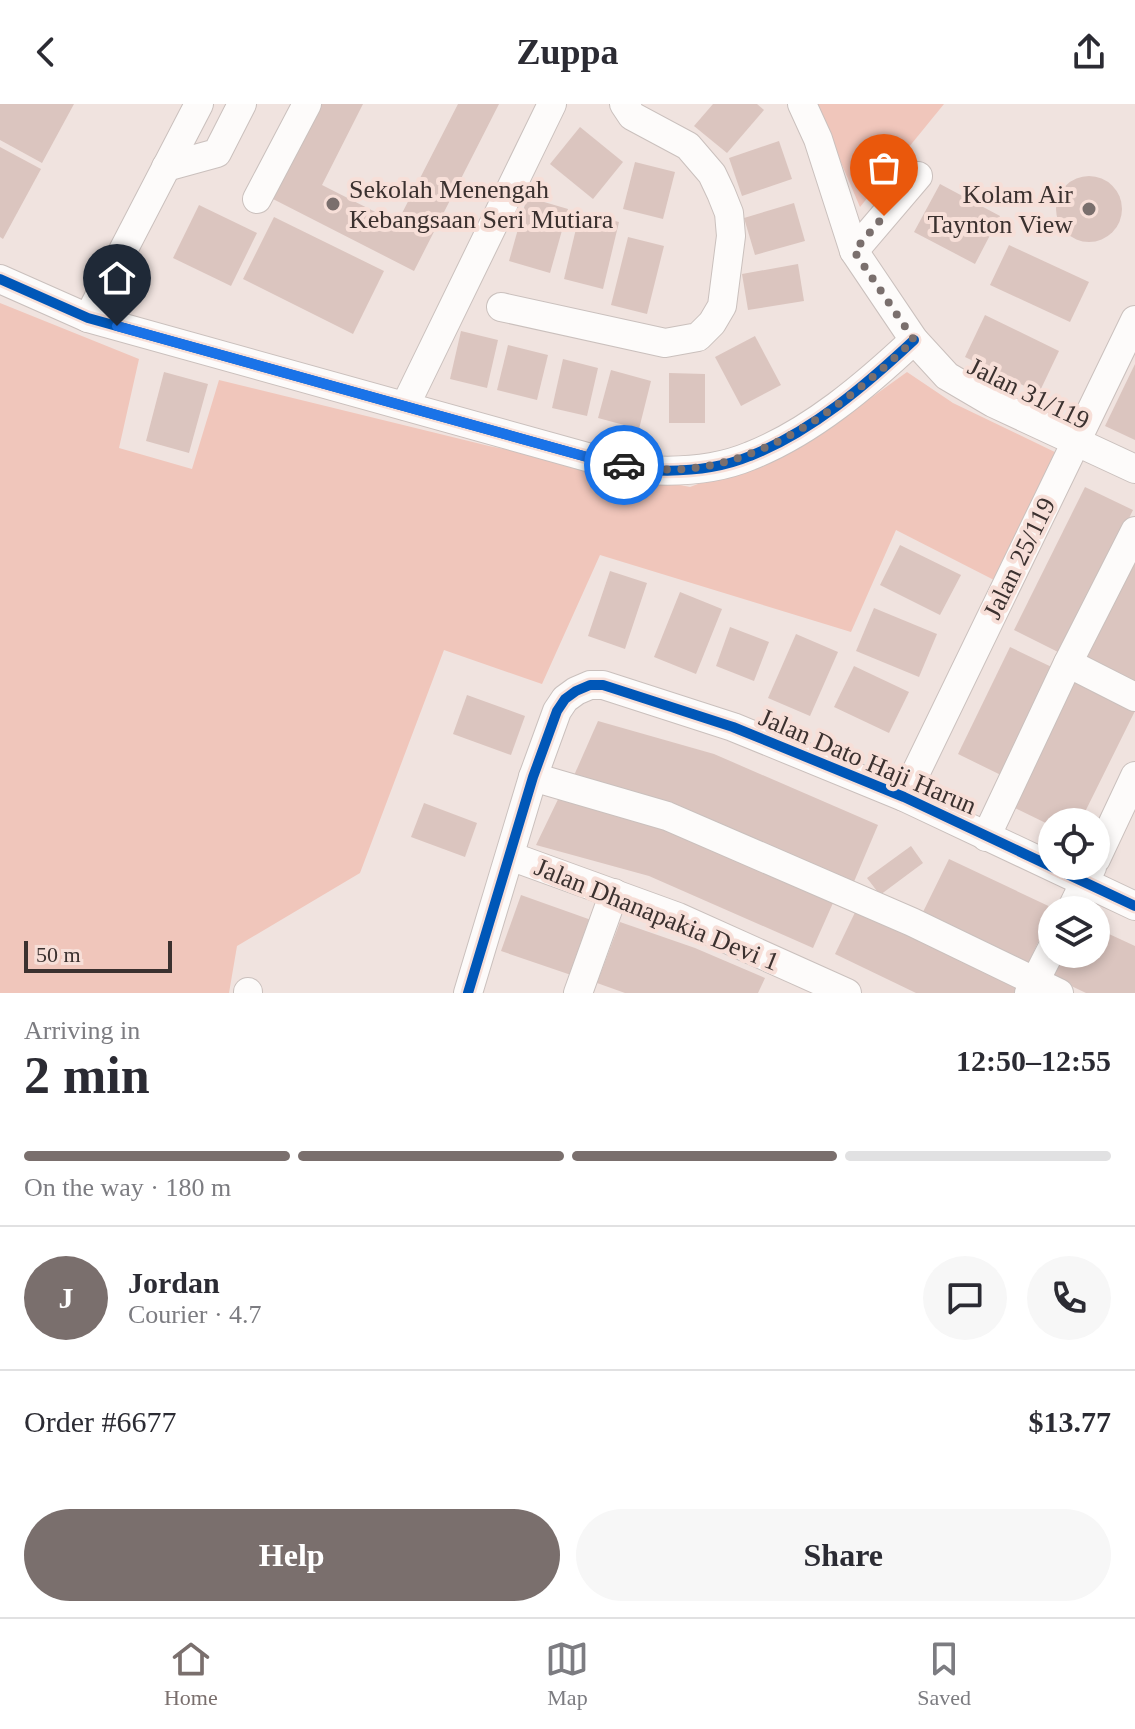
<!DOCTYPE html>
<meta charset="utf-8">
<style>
:root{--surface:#fff;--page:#f7f7f7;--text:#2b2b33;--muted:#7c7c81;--line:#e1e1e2;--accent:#7a6f6d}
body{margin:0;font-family:"Times New Roman",serif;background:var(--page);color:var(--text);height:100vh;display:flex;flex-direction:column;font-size:30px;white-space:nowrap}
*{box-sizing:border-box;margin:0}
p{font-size:26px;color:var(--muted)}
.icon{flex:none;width:44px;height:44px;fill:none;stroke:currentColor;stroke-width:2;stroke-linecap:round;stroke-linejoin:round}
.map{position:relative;height:889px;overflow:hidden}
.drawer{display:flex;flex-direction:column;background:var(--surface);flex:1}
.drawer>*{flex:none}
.controls{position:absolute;left:1038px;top:704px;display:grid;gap:16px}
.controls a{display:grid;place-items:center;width:72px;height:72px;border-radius:50%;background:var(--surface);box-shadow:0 4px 12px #0003;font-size:40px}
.scale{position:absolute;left:24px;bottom:20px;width:148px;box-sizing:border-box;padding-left:8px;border:4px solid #3b312f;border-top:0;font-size:22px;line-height:28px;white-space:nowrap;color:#3b312f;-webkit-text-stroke:6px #f7dfd8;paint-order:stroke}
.pin{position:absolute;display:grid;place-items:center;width:68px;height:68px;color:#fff;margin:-82px -34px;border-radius:50% 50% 50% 0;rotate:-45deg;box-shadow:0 0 8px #0007}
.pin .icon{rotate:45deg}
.courier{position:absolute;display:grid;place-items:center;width:80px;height:80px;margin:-40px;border:6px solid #1a73e8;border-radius:50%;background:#fff;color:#222;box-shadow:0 2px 10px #0007}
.headline em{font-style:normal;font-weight:700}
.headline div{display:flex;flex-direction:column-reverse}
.headline{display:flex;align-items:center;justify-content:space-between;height:136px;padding:0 24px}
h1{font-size:52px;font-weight:700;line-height:60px}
.bar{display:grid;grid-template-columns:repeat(4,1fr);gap:12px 8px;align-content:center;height:96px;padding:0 24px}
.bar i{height:10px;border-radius:6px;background:var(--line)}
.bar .current{background:var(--accent)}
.bar p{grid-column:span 4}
.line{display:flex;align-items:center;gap:20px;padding:0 24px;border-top:2px solid var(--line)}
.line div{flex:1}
.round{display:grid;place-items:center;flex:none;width:84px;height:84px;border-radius:42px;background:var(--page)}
.primary-button{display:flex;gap:16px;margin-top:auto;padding:16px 24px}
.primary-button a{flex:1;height:92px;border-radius:48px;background:var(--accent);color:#fff;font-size:32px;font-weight:700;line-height:92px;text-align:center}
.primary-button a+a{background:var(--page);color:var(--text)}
header{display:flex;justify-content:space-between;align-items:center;height:104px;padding:0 24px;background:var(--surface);font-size:36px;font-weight:700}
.tab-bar{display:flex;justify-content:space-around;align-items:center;height:112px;border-top:2px solid var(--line);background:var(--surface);font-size:22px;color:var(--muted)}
.tab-bar a{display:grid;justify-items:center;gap:4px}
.tab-bar .current{color:var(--accent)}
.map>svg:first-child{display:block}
.green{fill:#f0c6bb}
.building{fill:#dbc5bf}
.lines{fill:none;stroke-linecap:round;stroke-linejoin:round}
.minor-casing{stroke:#cac0bd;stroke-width:30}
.minor{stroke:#fdfbfa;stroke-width:28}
.cycleway-casing{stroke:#f7dfd8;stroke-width:15}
.cycleway{stroke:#0057b8;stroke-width:10}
.done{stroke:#7a6f6d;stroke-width:8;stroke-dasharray:0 14.4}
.route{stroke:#1a73e8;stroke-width:10}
.poi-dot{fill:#7a6f6d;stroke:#f7dfd8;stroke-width:3}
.labels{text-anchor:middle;stroke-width:8;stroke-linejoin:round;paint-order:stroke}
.poi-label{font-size:26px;fill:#3b312f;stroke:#f7dfd8;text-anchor:start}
.street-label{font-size:26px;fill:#3b312f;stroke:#f7dfd8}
</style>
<header><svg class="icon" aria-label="back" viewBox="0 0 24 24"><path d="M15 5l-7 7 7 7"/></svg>Zuppa<svg class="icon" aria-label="share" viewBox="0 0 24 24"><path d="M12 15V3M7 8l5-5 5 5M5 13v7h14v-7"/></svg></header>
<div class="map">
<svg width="1135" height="889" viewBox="0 0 1135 889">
<rect width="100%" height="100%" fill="#f0e3df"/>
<!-- green -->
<g class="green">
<polygon points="816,0 944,0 860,103"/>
<polygon points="0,199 139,255 119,344 192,365 219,276 489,342 690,383 811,337 907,268 953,299 1061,351 994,476 896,426 851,528 600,451 542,580 444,546 360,769 237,842 229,889 0,889"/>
</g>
<!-- building -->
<g class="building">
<polygon points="0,0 74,0 42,59 0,36"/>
<polygon points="321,0 363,0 322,81 397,119 458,0 499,0 414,167 273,95"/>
<polygon points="713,0 757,0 764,6 727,49 694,22"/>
<polygon points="580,23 623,58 593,95 550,60"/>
<polygon points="779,37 792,75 742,92 729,54"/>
<polygon points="0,43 41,65 3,135 0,133"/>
<polygon points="635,58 675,68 663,115 623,105"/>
<circle cx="1089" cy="105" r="33"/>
<polygon points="940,80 1000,112 975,160 914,128"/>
<polygon points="527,93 568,105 550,169 509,157"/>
<polygon points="794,99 805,137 755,151 744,114"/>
<polygon points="199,101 257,129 231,182 173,154"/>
<polygon points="580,108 619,118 603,185 564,175"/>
<polygon points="274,113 384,167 353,230 243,175"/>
<polygon points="628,133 664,142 647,210 611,201"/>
<polygon points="1009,141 1089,178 1070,218 990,181"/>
<polygon points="798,160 804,197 748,206 742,170"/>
<polygon points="985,211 1059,247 1039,289 965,253"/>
<polygon points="461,227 498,236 487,284 450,275"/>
<polygon points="755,232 781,281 741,302 715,253"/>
<polygon points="508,241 548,251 537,296 497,286"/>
<polygon points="563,255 598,264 587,312 552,304"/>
<polygon points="1135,260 1135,336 1105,322"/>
<polygon points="611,266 651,277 639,325 598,314"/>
<polygon points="164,268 208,280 189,349 146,337"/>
<polygon points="669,269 705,270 705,319 669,319"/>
<polygon points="1085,383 1133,406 1062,550 1014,526"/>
<polygon points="900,441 961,471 940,511 880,481"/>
<polygon points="1135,447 1135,585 1080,556"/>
<polygon points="610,467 647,479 625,545 588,532"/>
<polygon points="680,488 722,505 696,570 654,553"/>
<polygon points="874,504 937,530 919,573 856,547"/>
<polygon points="730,523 769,538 754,577 716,562"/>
<polygon points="796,530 838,548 810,612 768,594"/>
<polygon points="1010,543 1060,567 1007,674 958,650"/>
<polygon points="854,562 909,588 889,629 834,603"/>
<polygon points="1075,573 1135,602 1135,607 1080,718 1052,718 1052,722 1011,702"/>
<polygon points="467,591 525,612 511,651 453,630"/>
<polygon points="598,617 714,650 878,721 853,780 572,676"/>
<polygon points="562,687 837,790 813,844 649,772 536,741"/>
<polygon points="424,699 477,719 465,753 411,733"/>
<polygon points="911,742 923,759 880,791 867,774"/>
<polygon points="949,755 1057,806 1052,806 1028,861 922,810"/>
<polygon points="521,791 594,817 574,872 501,847"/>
<polygon points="860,798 1024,877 1018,889 916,889 835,850"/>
<polygon points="620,818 695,844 765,874 758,889 625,889 597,879"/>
<polygon points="1096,824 1135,842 1135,889 1086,889 1044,869 1053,850 1096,850"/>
</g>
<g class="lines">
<!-- minor casing -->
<g class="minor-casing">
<g id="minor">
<polyline points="802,0 818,35 854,147 914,236 947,272 993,299 1135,365"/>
<polyline points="166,63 217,49 242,0"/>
<polyline points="257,95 307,0"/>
<polyline points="854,147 918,72"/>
<path d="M0 175 88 214 587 353C607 358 628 365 647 366 680 368 719 365 750 352 811 328 866 281 914 236"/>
<polyline points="501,203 665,239 698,233 712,219 722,202 731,132 729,109 721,89 712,70 688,42 632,12 624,0"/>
<polyline points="88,214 199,0"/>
<polyline points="405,302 552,0"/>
<polyline points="1068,559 1135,593"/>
<polyline points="533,673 667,712 912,818 1059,889"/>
<polyline points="904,693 1135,216"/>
<polyline points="986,733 1068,559 1135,427"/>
<polyline points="510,752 678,813 847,889"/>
<polyline points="1096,755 1135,672"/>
<polyline points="1071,806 1092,763"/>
<polyline points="248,889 248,888"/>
<polyline points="468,889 533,673 557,607 565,595 576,587 590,581 603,581 733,623 904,693 1135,802"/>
<polyline points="578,889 614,789"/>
<polyline points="1029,889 1052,844"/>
</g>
</g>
<!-- minor -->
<use href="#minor" class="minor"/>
<!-- cycleway casing -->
<g class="cycleway-casing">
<g id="cycleway">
<path d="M0 175 88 214 587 353C607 358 628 365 647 366 680 368 719 365 750 352 811 328 866 281 914 236"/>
<polyline points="468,889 533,673 557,607 565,595 576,587 590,581 603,581 733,623 904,693 1135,802"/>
</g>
</g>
<!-- cycleway -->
<use href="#cycleway" class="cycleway"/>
</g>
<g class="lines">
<!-- done -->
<path class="done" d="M624 361C739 385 835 310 914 236L854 147 884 112"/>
<!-- route -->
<polyline class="route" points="117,222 587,353 624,361"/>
</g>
<!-- markers -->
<g class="poi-dot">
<circle cx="333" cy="100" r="8"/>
<circle cx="1089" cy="105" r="8"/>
</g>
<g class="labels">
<!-- poi labels -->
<g class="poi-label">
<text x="349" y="94">Sekolah Menengah<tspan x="349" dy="30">Kebangsaan Seri Mutiara</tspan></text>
<text x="1073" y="99" text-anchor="end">Kolam Air<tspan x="1073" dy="30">Taynton View</tspan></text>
</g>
<!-- street labels -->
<g class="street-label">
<text transform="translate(1029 289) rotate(26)" y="9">Jalan 31/119</text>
<text transform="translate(1019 454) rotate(-64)" y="9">Jalan 25/119</text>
<text transform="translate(868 657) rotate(23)" y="9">Jalan Dato Haji Harun</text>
<text transform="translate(657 810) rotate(22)" y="9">Jalan Dhanapakia Devi 1</text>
</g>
</g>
</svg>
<div class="controls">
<a><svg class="icon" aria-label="locate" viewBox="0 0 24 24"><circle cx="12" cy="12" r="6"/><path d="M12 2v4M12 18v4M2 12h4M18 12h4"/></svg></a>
<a><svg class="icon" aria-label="layers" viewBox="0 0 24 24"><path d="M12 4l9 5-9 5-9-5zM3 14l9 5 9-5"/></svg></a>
</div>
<div class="scale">50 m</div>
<div class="pin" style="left:884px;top:112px;background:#ea580c"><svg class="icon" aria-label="bag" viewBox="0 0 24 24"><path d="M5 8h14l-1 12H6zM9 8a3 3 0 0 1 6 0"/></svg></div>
<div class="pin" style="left:117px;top:222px;background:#1f2937"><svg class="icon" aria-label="home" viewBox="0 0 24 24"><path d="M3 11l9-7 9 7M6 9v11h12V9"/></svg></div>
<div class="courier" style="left:624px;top:361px"><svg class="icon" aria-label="car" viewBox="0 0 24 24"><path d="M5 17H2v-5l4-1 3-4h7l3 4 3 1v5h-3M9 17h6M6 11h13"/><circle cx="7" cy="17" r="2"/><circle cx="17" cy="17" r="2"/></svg></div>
</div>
<section class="drawer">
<div class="headline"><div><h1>2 min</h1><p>Arriving in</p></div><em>12:50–12:55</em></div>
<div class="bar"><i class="current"></i><i class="current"></i><i class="current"></i><i></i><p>On the way · 180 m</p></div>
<div class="line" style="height:144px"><b class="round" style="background:var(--accent);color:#fff">J</b><div><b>Jordan</b><p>Courier · 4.7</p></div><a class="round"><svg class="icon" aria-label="chat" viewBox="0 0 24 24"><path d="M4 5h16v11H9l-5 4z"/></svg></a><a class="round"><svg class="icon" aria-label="phone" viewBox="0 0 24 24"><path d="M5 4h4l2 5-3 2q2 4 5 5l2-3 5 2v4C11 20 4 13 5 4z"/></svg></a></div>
<div class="line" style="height:104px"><div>Order #6677</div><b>$13.77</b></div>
<div class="primary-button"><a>Help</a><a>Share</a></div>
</section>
<nav class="tab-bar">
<a class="current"><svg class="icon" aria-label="home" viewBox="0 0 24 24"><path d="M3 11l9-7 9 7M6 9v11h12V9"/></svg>Home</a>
<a><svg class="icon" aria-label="map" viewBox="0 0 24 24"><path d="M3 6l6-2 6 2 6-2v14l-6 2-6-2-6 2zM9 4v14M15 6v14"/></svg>Map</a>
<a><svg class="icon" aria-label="saved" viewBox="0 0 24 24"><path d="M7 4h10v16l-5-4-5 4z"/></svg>Saved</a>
</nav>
